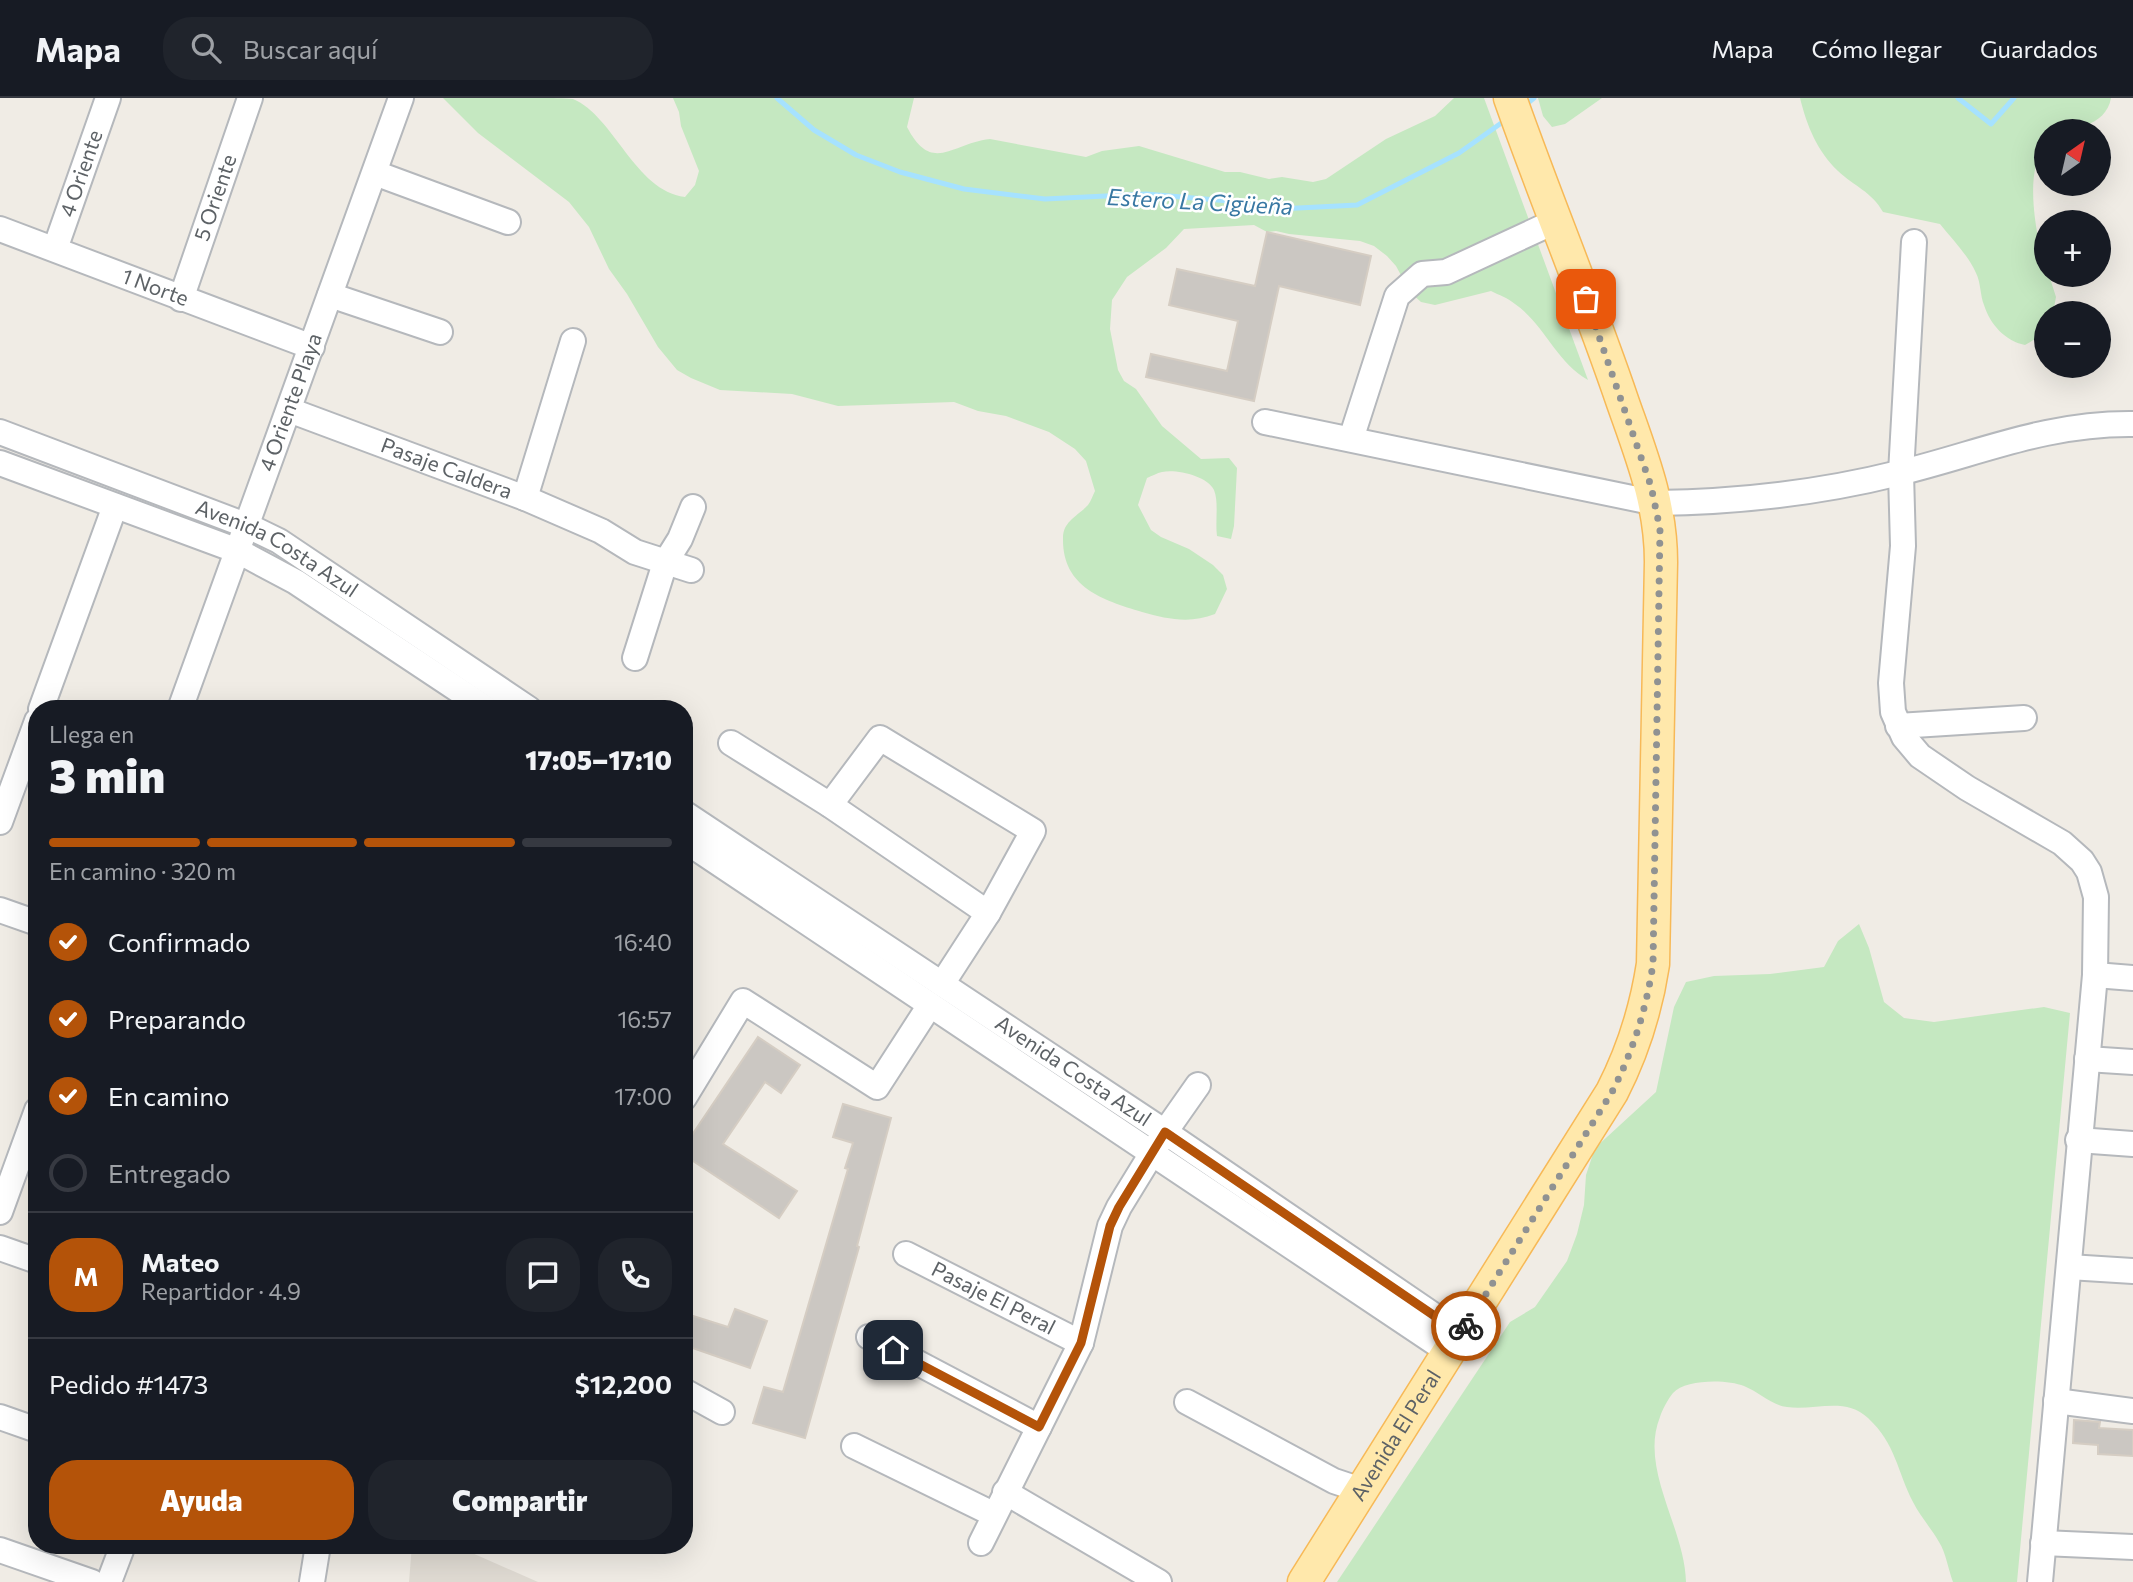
<!DOCTYPE html>
<html lang="es">
<meta charset="utf-8">
<style>
:root{--surface:#171b24;--page:#20242c;--text:#f1f3f6;--muted:#9ea1a6;--line:#363941;--accent:#b45309}
body{margin:0;font-family:Commissioner,sans-serif;background:var(--page);color:var(--text);height:100vh;display:flex;flex-direction:column;font-size:26px;white-space:nowrap}
*{box-sizing:border-box;margin:0}
p{font-size:23px;color:var(--muted)}
.icon{flex:none;width:38px;height:38px;fill:none;stroke:currentColor;stroke-width:2;stroke-linecap:round;stroke-linejoin:round}
.map{position:relative;flex:1;overflow:hidden}
.details{position:absolute;left:28px;top:602px;width:665px;height:854px;display:flex;flex-direction:column;background:var(--surface);border-radius:28px;box-shadow:0 7px 28px #0002}
.details>*{flex:none}
.needle{width:46px;rotate:34deg}
.controls{position:absolute;left:2034px;top:21px;display:grid;gap:14px}
.controls a{display:grid;place-items:center;width:77px;height:77px;border-radius:50%;background:var(--surface);box-shadow:0 7px 28px #0002;font-size:35px}
.pin{position:absolute;display:grid;place-items:center;width:60px;height:60px;color:#fff;margin:-30px;border-radius:14px;box-shadow:0 4px 10px #0006}
.courier{position:absolute;display:grid;place-items:center;width:70px;height:70px;margin:-35px;border:5px solid #b45309;border-radius:50%;background:#fff;color:#222;box-shadow:0 2px 9px #0007}
.overview em{font-style:normal;font-weight:800}
.overview div{display:flex;flex-direction:column-reverse}
.overview{display:flex;align-items:center;justify-content:space-between;height:119px;padding:0 21px}
h1{font-size:46px;font-weight:800;line-height:52px}
.bar{display:grid;grid-template-columns:repeat(4,1fr);gap:10px 7px;align-content:center;height:84px;padding:0 21px}
.bar i{height:9px;border-radius:5px;background:var(--line)}
.bar .current{background:var(--accent)}
.bar p{grid-column:span 4}
.line{display:flex;align-items:center;gap:18px;padding:0 21px;border-top:2px solid var(--line)}
.line div{flex:1}
.round{display:grid;place-items:center;flex:none;width:74px;height:74px;border-radius:28px;background:var(--page)}
ol{padding:0 21px;list-style:none}
li{display:flex;align-items:center;gap:21px;height:77px}
li p{margin-inline-start:auto}
li .icon{padding:7px;border-radius:50%;background:var(--accent);color:#fff;stroke-width:4}
li:last-child{color:var(--muted)}
li i{width:38px;height:38px;border:4px solid var(--line);border-radius:50%}
.cta{display:flex;gap:14px;margin-top:auto;padding:14px 21px}
.cta a{flex:1;height:80px;border-radius:28px;background:var(--accent);color:#fff;font-size:28px;font-weight:800;line-height:80px;text-align:center}
.cta a+a{background:var(--page);color:var(--text)}
header{display:flex;align-items:center;gap:42px;box-sizing:border-box;height:98px;padding:0 35px;background:var(--surface);border-bottom:2px solid var(--line)}
header strong{font-size:33px}
nav{display:flex;gap:38px;margin-inline-start:auto;font-size:24px}
.search{width:490px;height:63px;background:var(--page);display:flex;align-items:center;gap:18px;box-sizing:border-box;padding:0 24px;border-radius:28px;color:var(--muted);font-size:26px}
.map>svg:first-child{display:block}
.education{fill:#e0dbd3}
.green{fill:#c5e8c1}
.lines{fill:none;stroke-linecap:round;stroke-linejoin:round}
.stream{stroke:#a6e2ff;stroke-width:5}
.building{fill:#cbc7c2;stroke:#d5cdc3;stroke-width:2}
.minor-casing{stroke:#b5b8bc;stroke-width:28}
.major-casing{stroke:#f7b957;stroke-width:35}
.minor{stroke:#fff;stroke-width:24}
.major{stroke:#ffe8ab;stroke-width:32}
.done{stroke:#909292;stroke-width:7;stroke-dasharray:0 12.6}
.route{stroke:#b45309;stroke-width:9}
.labels{text-anchor:middle;stroke-width:5;stroke-linejoin:round;paint-order:stroke}
.street-label{font-size:21px;fill:#5d6266;stroke:#fff}
.water-label{font-size:23px;font-style:italic;fill:#3878a3;stroke:#fff}
</style>
<header>
<strong>Mapa</strong>
<div class="search"><svg class="icon" aria-label="search" viewBox="0 0 24 24"><circle cx="10" cy="10" r="6"/><path d="M15 15l6 6"/></svg>Buscar aquí</div>
<nav><a>Mapa</a><a>Cómo llegar</a><a>Guardados</a></nav>
</header>
<div class="map">
<svg width="2133" height="1484" viewBox="0 0 2133 1484">
<rect width="100%" height="100%" fill="#f0ece5"/>
<!-- education -->
<polygon class="education" points="412,1447 454,1447 538,1484 409,1484"/>
<!-- green -->
<g class="green">
<path d="M443 0C476 0 508 0 541 0 550 0 565 0 573 1 614 18 635 93 685 99L695 87 699 73 681 28 679 14 673 0H914L907 29C932 77 952 45 990 41L1086 59 1102 53 1139 48 1225 74H1240L1269 81 1282 79 1313 84 1326 81 1386 41 1435 18 1454 0H1484L1588 282C1556 264 1545 227 1515 206 1508 200 1499 197 1491 193L1435 207 1421 204 1410 194 1396 168 1387 158 1374 148 1360 143 1289 136 1276 133 1267 134 1254 127 1184 131 1166 150 1127 179 1112 202 1110 231 1118 272 1124 283 1136 291 1162 328 1201 361 1229 360 1237 370 1234 428 1231 441 1217 438C1215 424 1219 404 1214 392 1207 378 1177 371 1162 374 1157 375 1152 378 1147 380L1138 407 1151 432 1161 439 1189 451 1213 467 1223 477 1227 491 1215 516C1190 526 1167 521 1142 514 1102 502 1062 489 1063 440 1063 423 1078 418 1088 407 1091 403 1093 397 1095 393L1086 363 1075 351 1049 334 1006 318 978 313 954 304 838 308 792 296 720 292 691 280 677 272 658 249 627 196 609 171 589 129 569 104 478 35Z"/>
<polygon points="1538,0 1602,0 1565,26 1552,29 1543,18"/>
<path d="M1800 0H2111C2106 29 2070 33 2046 33V50C2026 66 2034 121 2039 144 2041 155 2046 165 2046 177H2049L2056 199 2053 215H2046C2046 233 2040 239 2025 247 2005 243 1990 226 1984 207 1980 197 1981 185 1976 175 1968 157 1952 141 1940 126L1883 114C1872 94 1854 88 1838 73 1817 53 1807 28 1800 0Z"/>
<path d="M1859 826 1869 850 1884 904 1904 920 1934 924 2044 909 2070 915 2017 1484H1953C1948 1471 1946 1455 1939 1444 1931 1430 1920 1418 1913 1404 1897 1373 1896 1346 1868 1320 1845 1298 1815 1313 1787 1309 1771 1307 1759 1294 1744 1288 1727 1281 1685 1281 1673 1295 1668 1301 1662 1312 1660 1319 1639 1371 1685 1430 1686 1484H1337L1510 1224 1535 1209 1567 1163 1577 1136 1584 1107 1586 1077 1595 1050 1656 994 1674 909 1686 884 1714 878 1770 876 1824 869 1838 843Z"/>
</g>
<g class="lines">
<!-- stream -->
<g class="stream">
<polyline points="777,0 814,32 856,57 900,74 964,91 1045,101 1146,96 1229,103 1279,111 1357,107 1459,55 1507,21"/>
<polyline points="1958,0 1991,26 2014,0"/>
<polyline points="1523,9 1534,0"/>
</g>
</g>
<!-- building -->
<g class="building">
<polygon points="1267,134 1371,158 1360,207 1279,188 1254,303 1146,279 1151,256 1227,273 1238,223 1169,207 1177,171 1255,188"/>
<polygon points="758,939 800,967 781,995 765,984 723,1046 797,1093 779,1120 684,1057 684,1050 692,1037"/>
<polygon points="843,1006 891,1020 857,1148 859,1149 805,1340 753,1325 764,1289 783,1294 848,1071 845,1070 853,1045 833,1039"/>
<polygon points="735,1211 767,1223 750,1270 684,1247 684,1215 728,1229"/>
<polygon points="2074,1322 2100,1324 2099,1330 2133,1332 2133,1358 2098,1356 2098,1347 2073,1345"/>
</g>
<g class="lines">
<!-- minor casing -->
<g class="minor-casing">
<g id="minor">
<polyline points="375,75 508,124"/>
<path id="s1" d="M0 131 312 249"/>
<polyline points="1914,144 1901,375 1903,448 1891,585 1893,614 1904,639 1920,658 1967,690 2062,745 2082,763 2089,774 2096,799 2095,877 2040,1484"/>
<path id="s2" d="M55 151 108 0"/>
<polyline points="330,197 440,234"/>
<path id="s3" d="M181 201 250 0"/>
<path id="s4" d="M289 312 525 400 601 433 635 454 691 472"/>
<path d="M1265 324 1656 405C1738 404 1819 395 1899 375 1981 355 2046 325 2133 326"/>
<path id="s5" d="M0 334 248 428 279 443 529 611"/>
<polyline points="1351,341 1397,198 1422,176 1446,174 1556,123"/>
<polyline points="0,365 238,453 296,484 487,611"/>
<polyline points="525,400 573,243"/>
<polyline points="635,560 665,465 680,441 693,409"/>
<polyline points="41,611 115,408"/>
<path id="s6" d="M180 611 401 0"/>
<polyline points="1898,628 2024,620"/>
<polyline points="731,645 830,707 988,815"/>
<polyline points="830,707 880,640 1033,733 988,815 942,886"/>
<path id="s7" d="M684 715 1165 1034 1461 1236"/>
<polyline points="0,724 37,623"/>
<polyline points="684,742 1449,1254"/>
<polyline points="0,812 37,825"/>
<polyline points="2095,877 2133,880"/>
<polyline points="2087,961 2133,964"/>
<polyline points="684,1000 743,903 877,989 930,907"/>
<polyline points="2078,1042 2133,1046"/>
<polyline points="0,1114 37,1012"/>
<polyline points="0,1150 37,1163"/>
<path id="s8" d="M906 1156 1081 1245"/>
<polyline points="2069,1169 2133,1173"/>
<polyline points="869,1239 1039,1329"/>
<polyline points="684,1293 722,1314"/>
<polyline points="2056,1303 2133,1313"/>
<polyline points="1187,1304 1334,1383 1361,1392"/>
<polyline points="0,1319 37,1332"/>
<polyline points="854,1348 993,1416"/>
<polyline points="1005,1394 1159,1484"/>
<polyline points="981,1445 1081,1245 1110,1128 1119,1109 1165,1034 1198,987"/>
<polyline points="2043,1445 2133,1449"/>
<polyline points="0,1452 92,1484"/>
<polyline points="109,1484 123,1447"/>
<polyline points="312,1484 318,1447"/>
</g>
</g>
<!-- major casing -->
<g class="major-casing">
<g id="major">
<path id="s9" d="M1304 1484 1612 994C1633 953 1646 912 1653 866L1661 464C1661 406 1642 359 1623 305 1588 202 1546 102 1510 0"/>
</g>
</g>
<!-- minor -->
<use href="#minor" class="minor"/>
<!-- major -->
<use href="#major" class="major"/>
</g>
<g class="lines">
<!-- done -->
<path class="done" d="M1466 1228 1612 994C1633 953 1646 912 1653 866L1660 431 1651 388 1586 201"/>
<!-- route -->
<polyline class="route" points="893,1252 1039,1329 1081,1245 1110,1128 1119,1109 1165,1034 1461,1236 1466,1228"/>
</g>
<g class="labels">
<!-- street labels -->
<g class="street-label">
<text dy="7" stroke="none"><textPath href="#s2" startOffset="80">4 Oriente</textPath></text>
<text dy="7" stroke="none"><textPath href="#s3" startOffset="107">5 Oriente</textPath></text>
<text dy="7" stroke="none"><textPath href="#s1" startOffset="166">1 Norte</textPath></text>
<text dy="7" stroke="none"><textPath href="#s6" startOffset="326">4 Oriente Playa</textPath></text>
<text dy="7" stroke="none"><textPath href="#s4" startOffset="168">Pasaje Caldera</textPath></text>
<text dy="7" stroke="none"><textPath href="#s5" startOffset="301">Avenida Costa Azul</textPath></text>
<text dy="7" stroke="none"><textPath href="#s7" startOffset="467">Avenida Costa Azul</textPath></text>
<text dy="7" stroke="none"><textPath href="#s8" startOffset="98">Pasaje El Peral</textPath></text>
<text dy="7" stroke="none"><textPath href="#s9" startOffset="173">Avenida El Peral</textPath></text>
</g>
<!-- water labels -->
<g class="water-label">
<text transform="translate(1200 104) rotate(3)" y="8">Estero La Cigüeña</text>
</g>
</g>
</svg>
<div class="controls">
<a><svg class="needle" viewBox="-14 -14 28 28"><path d="M0-13l5 13h-10z" fill="#e53935"/><path d="M0 13l5-13h-10z" fill="#9ea1a6"/></svg></a>
<a>+</a>
<a>−</a>
</div>
<div class="pin" style="left:1586px;top:201px;background:#ea580c"><svg class="icon" aria-label="bag" viewBox="0 0 24 24"><path d="M5 8h14l-1 12H6zM9 8a3 3 0 0 1 6 0"/></svg></div>
<div class="pin" style="left:893px;top:1252px;background:#1f2937"><svg class="icon" aria-label="home" viewBox="0 0 24 24"><path d="M3 11l9-7 9 7M6 9v11h12V9"/></svg></div>
<div class="courier" style="left:1466px;top:1228px"><svg class="icon" aria-label="bike" viewBox="0 0 24 24"><circle cx="6" cy="16" r="4"/><circle cx="18" cy="16" r="4"/><path d="M6 16l4-8h5l3 8M10 8l3 8H6M13 5h3"/></svg></div>
<section class="details">
<div class="overview"><div><h1>3 min</h1><p>Llega en</p></div><em>17:05–17:10</em></div>
<div class="bar"><i class="current"></i><i class="current"></i><i class="current"></i><i></i><p>En camino · 320 m</p></div>
<ol>
<li><svg class="icon" aria-label="check" viewBox="0 0 24 24"><path d="M5 12l5 5 9-10"/></svg>Confirmado<p>16:40</p></li>
<li><svg class="icon" aria-label="check" viewBox="0 0 24 24"><path d="M5 12l5 5 9-10"/></svg>Preparando<p>16:57</p></li>
<li><svg class="icon" aria-label="check" viewBox="0 0 24 24"><path d="M5 12l5 5 9-10"/></svg>En camino<p>17:00</p></li>
<li><i></i>Entregado</li>
</ol>
<div class="line" style="height:126px"><b class="round" style="background:var(--accent);color:#fff">M</b><div><b>Mateo</b><p>Repartidor · 4.9</p></div><a class="round"><svg class="icon" aria-label="chat" viewBox="0 0 24 24"><path d="M4 5h16v11H9l-5 4z"/></svg></a><a class="round"><svg class="icon" aria-label="phone" viewBox="0 0 24 24"><path d="M5 4h4l2 5-3 2q2 4 5 5l2-3 5 2v4C11 20 4 13 5 4z"/></svg></a></div>
<div class="line" style="height:91px"><div>Pedido #1473</div><b>$12,200</b></div>
<div class="cta"><a>Ayuda</a><a>Compartir</a></div>
</section>
</div>
